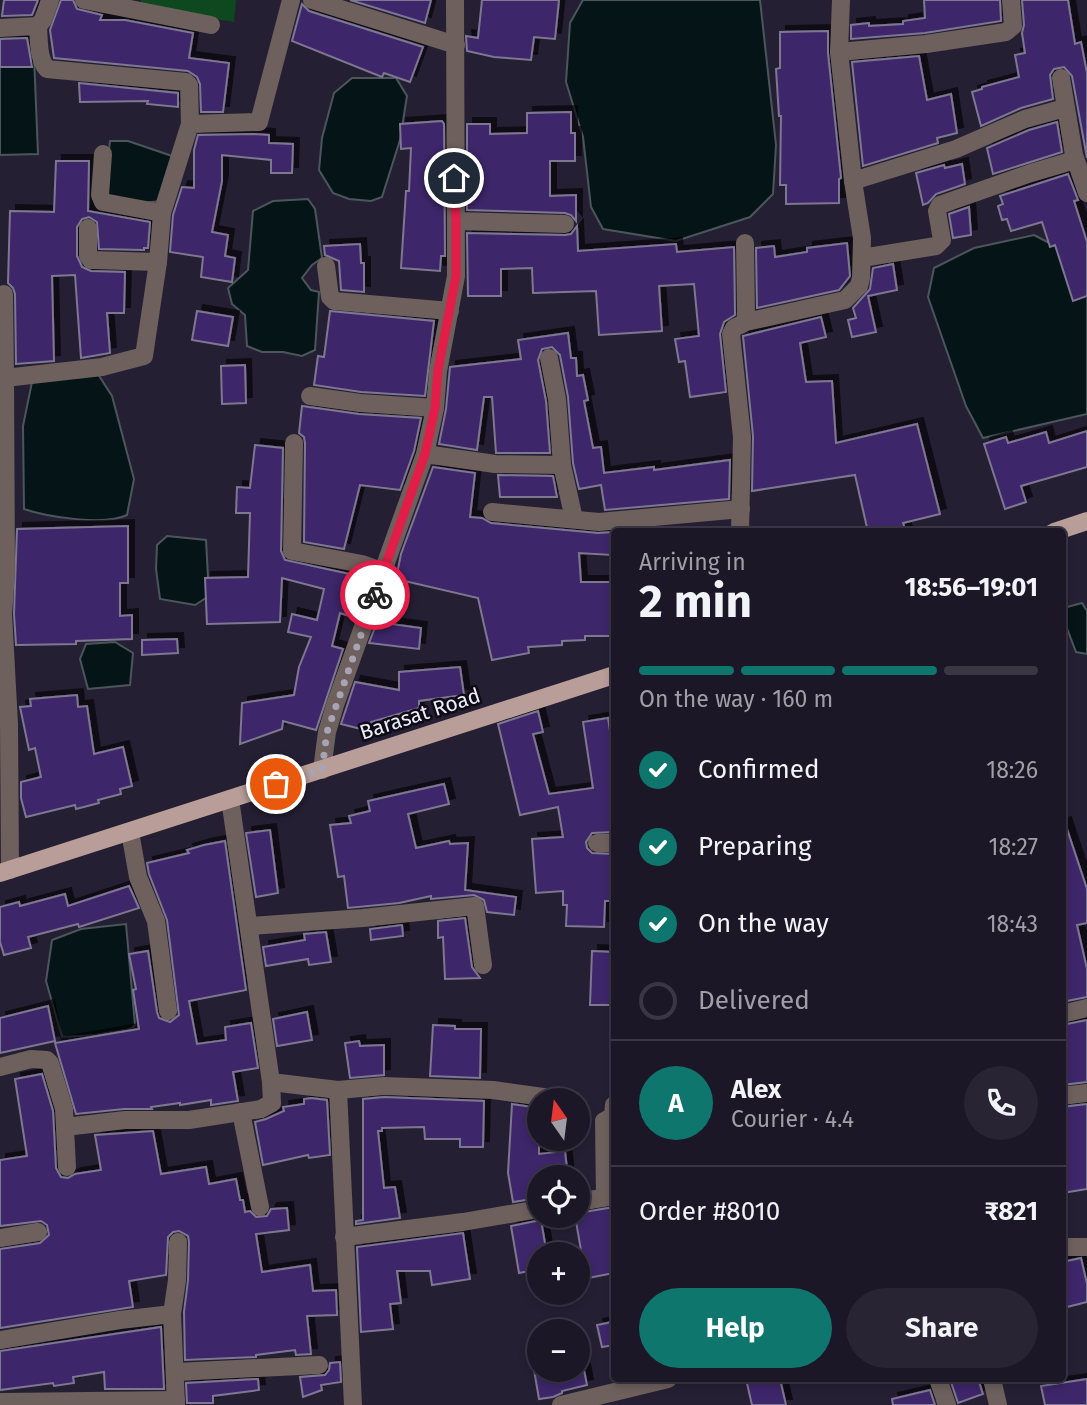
<!DOCTYPE html>
<meta charset="utf-8">
<style>
:root{--surface:#1c1727;--page:#292433;--text:#f1f3f6;--muted:#a09fa7;--line:#3a3644;--accent:#0f766e}
body{margin:0;font-family:"Fira Sans",sans-serif;background:var(--page);color:var(--text);height:100vh;display:flex;flex-direction:column;font-size:26px;white-space:nowrap}
*{box-sizing:border-box;margin:0}
p{font-size:23px;color:var(--muted)}
.icon{flex:none;width:38px;height:38px;fill:none;stroke:currentColor;stroke-width:2;stroke-linecap:round;stroke-linejoin:round}
.map{position:relative;flex:1;overflow:hidden}
.side{position:absolute;left:611px;top:528px;width:455px;height:854px;display:flex;flex-direction:column;background:var(--surface);border-radius:7px;box-shadow:0 4px 10px #0003,0 0 0 2px var(--line)}
.side>*{flex:none}
.needle{width:46px;rotate:346deg}
.controls{position:absolute;left:527px;top:1088px;display:grid;gap:14px}
.controls a{display:grid;place-items:center;width:63px;height:63px;border-radius:50%;background:var(--surface);box-shadow:0 4px 10px #0003,0 0 0 2px var(--line);font-size:35px}
.pin{position:absolute;display:grid;place-items:center;width:60px;height:60px;color:#fff;margin:-30px;border:4px solid #fff;border-radius:50%;box-shadow:0 2px 7px #0007}
.courier{position:absolute;display:grid;place-items:center;width:70px;height:70px;margin:-35px;border:5px solid #e11d48;border-radius:50%;background:#fff;color:#222;box-shadow:0 2px 9px #0007}
.headline em{font-style:normal;font-weight:700}
.headline div{display:flex;flex-direction:column-reverse}
.headline{display:flex;align-items:center;justify-content:space-between;height:119px;padding:0 28px}
h1{font-size:46px;font-weight:700;line-height:52px}
.bar{display:grid;grid-template-columns:repeat(4,1fr);gap:10px 7px;align-content:center;height:84px;padding:0 28px}
.bar i{height:9px;border-radius:5px;background:var(--line)}
.bar .on{background:var(--accent)}
.bar p{grid-column:span 4}
.line{display:flex;align-items:center;gap:18px;padding:0 28px;border-top:2px solid var(--line)}
.line div{flex:1}
.round{display:grid;place-items:center;flex:none;width:74px;height:74px;border-radius:37px;background:var(--page)}
ol{padding:0 28px;list-style:none}
li{display:flex;align-items:center;gap:21px;height:77px}
li p{margin-inline-start:auto}
li .icon{padding:7px;border-radius:50%;background:var(--accent);color:#fff;stroke-width:4}
li:last-child{color:var(--muted)}
li i{width:38px;height:38px;border:4px solid var(--line);border-radius:50%}
.cta{display:flex;gap:14px;margin-top:auto;padding:14px 28px}
.cta a{flex:1;height:80px;border-radius:42px;background:var(--accent);color:#fff;font-size:28px;font-weight:700;line-height:80px;text-align:center}
.cta a+a{background:var(--page);color:var(--text)}
.map>svg:first-child{display:block}
.green{fill:#0e481e}
.water{fill:#051517;stroke:#4b565b;stroke-width:2}
.building{fill:#3e256a;stroke:#7d7791;stroke-width:2;filter:url(#shadow)}
.lines{fill:none;stroke-linecap:round;stroke-linejoin:round}
.minor{stroke:#6d605d;stroke-width:18}
.primary{stroke:#b99d98;stroke-width:18}
.done{stroke:#a8a4b5;stroke-width:7;stroke-dasharray:0 12.6}
.route{stroke:#e11d48;stroke-width:9}
.labels{text-anchor:middle;stroke-width:5;stroke-linejoin:round;paint-order:stroke}
.street-label{font-size:21px;fill:#efecfb;stroke:#0d0b14}
</style>
<div class="map">
<svg width="1087" height="1405" viewBox="0 0 1087 1405">
<defs>
<filter id="shadow"><feDropShadow dx="6" dy="-6" stdDeviation="0" flood-color="#0009"/></filter>
</defs>
<rect width="100%" height="100%" fill="#251f34"/>
<!-- green -->
<polygon class="green" points="141,0 236,0 234,22 141,6"/>
<!-- water -->
<g class="water">
<polygon points="583,0 760,0 776,145 773,194 750,217 676,241 603,229 591,207 583,137 566,82 570,23"/>
<polygon points="34,56 38,154 0,155 0,58"/>
<polygon points="352,78 396,78 407,96 400,140 382,197 371,201 349,199 333,193 319,170 322,138 334,93"/>
<polygon points="110,141 128,141 175,157 161,201 143,203 104,195"/>
<polygon points="308,199 315,209 322,258 312,265 302,278 311,290 319,292 315,350 302,356 283,352 262,352 247,346 245,315 232,304 228,288 248,270 253,211 273,201"/>
<polygon points="1034,235 1061,249 1087,294 1087,414 983,438 966,406 928,297 934,268 974,248"/>
<path d="M94 368 112 396 134 479 127 515C105 526 47 517 24 509L23 426 32 382Z"/>
<polygon points="167,536 206,540 209,596 195,605 160,599 156,569 157,545"/>
<polygon points="1082,603 1087,611 1087,654 1076,652 1065,623 1067,607"/>
<polygon points="115,642 133,653 130,685 88,689 80,659 86,644"/>
<polygon points="126,924 135,1025 131,1029 95,1035 62,1037 46,981 52,940 81,929"/>
</g>
<!-- building -->
<g class="building">
<polygon points="4,0 38,0 32,15 2,16"/>
<polygon points="61,0 73,0 77,9 102,15 100,20 125,20 193,33 189,58 229,63 223,112 201,112 200,84 197,77 188,71 54,58 50,30"/>
<polygon points="350,0 431,0 425,23"/>
<polygon points="482,0 559,0 555,39 534,37 531,60 494,57 467,51 466,36 478,38"/>
<polygon points="924,0 1000,0 1001,21 925,33 851,39 851,25 869,23 869,26 903,24 903,21 925,18"/>
<polygon points="1022,0 1068,0 1075,44 1081,42 1087,73 1087,158 1072,76 1064,67 1054,69 1050,75 1053,99 1021,108 981,126 972,92 982,89 982,87 1019,77 1015,55 1025,53 1022,33 1024,25"/>
<polygon points="302,4 309,11 423,47 410,82 384,73 382,77 292,41"/>
<polygon points="828,31 828,53 841,178 839,179 839,203 786,204 786,185 780,185 781,116 779,116 776,69 780,68 780,32"/>
<polygon points="27,38 32,67 0,67 0,39"/>
<polygon points="919,56 927,100 951,94 957,133 937,138 938,143 863,166 852,62"/>
<polygon points="79,83 178,93 178,107 147,104 148,101 80,102"/>
<polygon points="571,112 571,133 575,133 575,161 550,161 550,196 576,195 576,221 571,215 565,213 467,210 467,124 490,124 490,134 527,133 527,113"/>
<polygon points="442,121 444,124 445,256 441,256 440,271 401,268 406,191 409,191 411,148 401,149 400,124"/>
<polygon points="1057,122 1062,152 993,174 987,148 1029,130"/>
<polygon points="254,134 269,135 269,143 293,144 292,173 271,173 271,160 222,155 222,181 212,232 228,235 225,256 235,258 232,282 201,277 203,257 170,252 173,215 182,187 194,188 194,150 198,135"/>
<polygon points="56,161 89,161 88,211 150,222 148,248 144,248 144,250 99,249 97,222 89,217 82,219 77,227 77,256 82,267 91,271 125,272 124,313 107,313 110,353 81,358 75,275 52,276 54,361 16,364 15,294 13,288 8,283 10,211 54,212"/>
<polygon points="962,164 965,184 936,194 928,203 923,205 916,173 944,165 945,168"/>
<polygon points="1068,174 1078,200 1074,201 1087,242 1087,296 1073,301 1055,245 1050,247 1042,222 1011,231 1007,219 1002,220 998,206 1003,204 1000,196"/>
<polygon points="969,207 971,235 953,238 949,214"/>
<polygon points="577,226 578,251 676,244 677,252 734,247 735,315 724,322 720,334 726,392 690,397 685,361 679,362 675,339 699,336 694,284 659,286 662,331 599,335 596,291 533,293 532,268 501,269 501,296 468,296 467,233 565,235 571,234"/>
<polygon points="847,243 850,276 839,290 757,308 756,248 774,246 775,257 807,252 807,248"/>
<polygon points="360,244 361,263 364,263 364,292 341,290 339,261 325,255 324,246"/>
<polygon points="893,264 897,290 868,296 876,332 852,337 848,320 856,318 853,308 870,289 873,268"/>
<polygon points="197,311 233,317 228,346 192,340"/>
<polygon points="330,311 434,321 425,396 361,392 314,385 318,356 324,357"/>
<polygon points="821,317 826,337 800,343 806,382 832,381 836,443 917,424 940,514 903,523 906,532 868,532 855,475 752,491 753,436 743,336"/>
<polygon points="568,333 571,358 576,358 577,376 583,375 588,400 584,401 593,448 601,447 604,473 654,467 654,470 730,460 729,499 605,510 601,485 579,489 573,463 568,397 560,355 552,347 542,349 538,360 546,401 550,453 496,453 492,397 484,397 477,450 439,444 446,409 450,367 521,359 518,340"/>
<polygon points="245,365 246,403 222,404 221,366"/>
<polygon points="302,406 359,414 421,418 414,451 400,490 360,485 344,549 304,542 305,443 304,437 299,433"/>
<polygon points="1087,431 1087,467 1021,486 1026,502 1005,509 984,444 1006,437 1008,443 1046,432 1049,443"/>
<polygon points="255,445 283,448 281,551 285,560 368,578 364,592 356,590 349,616 340,613 332,646 343,649 316,730 283,721 282,729 240,744 242,703 294,695 299,667 311,637 288,632 292,614 317,620 324,589 282,578 280,622 207,624 205,578 248,577 250,513 236,513 237,487 250,488"/>
<polygon points="433,467 475,473 470,517 482,518 491,523 598,533 613,532 612,555 579,553 581,582 614,582 614,631 610,631 610,636 585,636 585,640 562,641 562,645 528,647 529,653 492,660 478,598 396,579 401,554"/>
<polygon points="498,475 553,476 557,497 500,497"/>
<polygon points="128,526 128,583 120,583 120,616 132,615 132,639 76,641 76,644 16,645 14,614 17,529"/>
<polygon points="377,622 421,628 419,649 369,643"/>
<polygon points="177,639 178,653 142,655 142,640"/>
<polygon points="460,667 464,695 419,701 419,708 371,722 369,731 341,724 355,682 399,690 399,672"/>
<polygon points="77,695 78,707 87,706 94,754 123,747 132,786 120,789 121,794 98,800 99,803 76,809 75,805 26,817 21,798 21,782 41,777 35,748 29,750 20,707 31,706 30,699"/>
<polygon points="538,711 543,732 533,734 549,794 593,788 583,722 608,718 614,757 614,832 592,833 586,842 587,848 592,853 614,854 614,901 605,901 604,927 566,926 567,905 563,905 563,891 536,893 532,839 563,837 558,807 520,815 498,724"/>
<polygon points="444,784 449,804 408,814 416,848 449,841 450,844 468,843 465,890 516,897 514,915 487,912 484,900 474,895 431,899 431,896 399,903 348,908 344,876 338,877 330,825 351,823 349,816 370,811 368,801"/>
<polygon points="1065,823 1087,889 1087,923 1077,925 1087,969 1087,997 1062,1002 1062,824"/>
<polygon points="270,830 278,893 256,897 246,833"/>
<polygon points="225,841 246,990 189,1001 197,1044 226,1040 225,1027 251,1023 258,1068 233,1072 238,1101 211,1105 211,1100 180,1105 180,1103 151,1107 152,1109 124,1109 76,1114 55,1043 139,1029 133,990 136,989 129,954 148,951 157,1012 159,1018 170,1022 179,1015 167,920 149,874 147,863 189,853 187,850 204,845"/>
<polygon points="129,886 139,908 79,927 78,924 28,937 31,948 4,955 0,942 0,907 19,902 20,906 65,894 68,906"/>
<polygon points="465,918 472,967 480,978 445,979 443,937 438,938 438,921"/>
<polygon points="402,925 403,936 371,940 370,929"/>
<polygon points="326,932 331,962 309,965 308,959 266,966 263,947 305,940 304,934"/>
<polygon points="592,951 614,952 614,1005 590,1005"/>
<polygon points="48,1006 55,1041 0,1053 0,1018"/>
<polygon points="307,1012 312,1040 277,1046 273,1019"/>
<polygon points="1087,1020 1087,1082 1062,1085 1062,1025"/>
<polygon points="433,1025 455,1026 455,1029 481,1029 480,1078 430,1076"/>
<polygon points="359,1041 360,1046 384,1045 384,1075 350,1078 345,1043"/>
<polygon points="42,1074 53,1111 56,1168 61,1177 68,1178 75,1174 101,1170 95,1135 153,1131 161,1174 206,1167 209,1184 236,1179 240,1200 243,1200 245,1212 250,1211 256,1217 267,1216 271,1209 287,1208 289,1230 256,1234 262,1272 310,1265 313,1291 336,1290 337,1315 307,1316 311,1354 296,1355 295,1350 256,1355 256,1357 185,1360 184,1312 188,1280 189,1242 188,1236 179,1231 173,1232 168,1237 166,1275 129,1281 133,1307 0,1328 0,1249 40,1243 49,1235 47,1225 41,1221 0,1226 0,1160 27,1156 15,1079"/>
<polygon points="384,1097 484,1101 483,1147 460,1147 460,1139 425,1139 424,1127 382,1128 382,1131 378,1131 384,1188 395,1187 400,1218 356,1224 356,1221 363,1220 363,1099"/>
<polygon points="311,1098 327,1100 330,1155 309,1158 308,1155 263,1165 255,1122 266,1119 284,1111 283,1107 304,1104 304,1099"/>
<polygon points="512,1104 539,1108 539,1154 565,1151 568,1178 539,1178 539,1198 513,1202 508,1173"/>
<polygon points="1087,1104 1087,1189 1062,1193 1062,1107"/>
<polygon points="614,1207 614,1273 578,1280 578,1251 581,1250 575,1216 578,1216 578,1213"/>
<polygon points="541,1220 547,1255 539,1255 539,1269 519,1273 511,1226"/>
<polygon points="463,1233 470,1279 432,1285 430,1271 397,1271 401,1303 390,1304 393,1329 361,1332 357,1247"/>
<polygon points="1081,1258 1087,1284 1087,1302 1067,1307 1062,1284 1062,1262"/>
<polygon points="612,1322 614,1345 602,1347 597,1325"/>
<polygon points="161,1327 164,1389 105,1389 104,1372 73,1377 74,1383 54,1386 53,1383 0,1390 0,1351"/>
<polygon points="340,1362 341,1382 321,1385 322,1390 303,1397 300,1377 325,1375 329,1370 330,1363"/>
<polygon points="534,1370 584,1370 587,1385 562,1391 562,1393 553,1397 539,1399"/>
<polygon points="258,1379 259,1390 213,1396 213,1403 187,1403 186,1383"/>
<polygon points="746,1379 780,1379 786,1405 752,1405"/>
<polygon points="950,1379 978,1379 983,1394 958,1403"/>
<polygon points="1087,1379 1087,1405 1045,1405 1041,1386"/>
<polygon points="930,1390 935,1405 893,1405 892,1399"/>
</g>
<g class="lines">
<!-- minor -->
<g class="minor">
<polyline points="84,0 211,25"/>
<polyline points="312,0 456,45"/>
<path d="M38 26C39 40 38 59 47 69L186 82 189 85 190 124"/>
<polyline points="0,28 38,26 43,20 50,0"/>
<polyline points="839,52 926,44 1006,32 1013,26 1011,0"/>
<polyline points="1061,78 1074,155 1087,193"/>
<polyline points="103,154 100,195 103,202 162,213"/>
<polyline points="853,181 956,149 1025,119 1065,108"/>
<polyline points="456,221 565,224"/>
<polyline points="88,228 88,256 91,260 158,262"/>
<polyline points="745,243 746,322"/>
<polyline points="862,258 936,246 942,240 937,211 940,205 1031,173 1075,160"/>
<polyline points="326,266 330,297 334,301 450,311"/>
<polyline points="549,358 557,399 562,465 574,519"/>
<polyline points="0,378 5,378 4,294"/>
<polyline points="310,396 360,403 435,408"/>
<polyline points="294,443 292,551 362,564 384,572"/>
<polyline points="425,454 495,464 562,465"/>
<polyline points="492,512 599,522 741,509"/>
<polyline points="740,532 742,437 731,334 734,328 746,322 845,300 859,286 861,278 862,238 853,181 839,52 841,0"/>
<polyline points="322,770 327,732 335,705 425,454 435,408 438,371 456,276 455,0"/>
<polyline points="230,799 271,1082 338,1090 384,1086 493,1090 557,1099"/>
<polyline points="130,832 138,877 156,921 168,1011"/>
<polyline points="597,843 614,843"/>
<polyline points="10,870 9,724 3,614 6,574 5,378 102,367 144,356 158,262 162,213 190,124 259,122 291,0"/>
<polyline points="250,926 363,918 475,906 483,965"/>
<polyline points="1062,1014 1087,1008"/>
<polyline points="0,1067 31,1059 47,1060 50,1063 64,1109 67,1167"/>
<polyline points="338,1090 353,1405"/>
<polyline points="1062,1096 1087,1093"/>
<polyline points="241,1112 260,1207"/>
<polyline points="65,1127 125,1120 189,1120 261,1109 272,1103 271,1082"/>
<polyline points="605,1197 604,1121 613,1116 614,1105"/>
<polyline points="578,1202 614,1196"/>
<polyline points="344,1237 463,1222 539,1209"/>
<polyline points="0,1238 38,1232"/>
<polyline points="1062,1247 1087,1247"/>
<polyline points="0,1340 120,1320 172,1314"/>
<polyline points="176,1372 319,1365"/>
<polyline points="938,1379 947,1405"/>
<polyline points="992,1379 998,1405"/>
<polyline points="0,1402 176,1400"/>
<polyline points="176,1405 172,1314 177,1280 178,1242"/>
<polyline points="561,1405 668,1379"/>
</g>
<!-- primary -->
<g class="primary">
<polyline points="1054,532 1087,521"/>
<polyline points="0,873 614,675"/>
</g>
</g>
<g class="lines">
<!-- done -->
<polyline class="done" points="276,784 322,770 327,732 375,595"/>
<!-- route -->
<polyline class="route" points="375,595 425,454 435,408 438,370 456,276 456,221 454,178"/>
</g>
<g class="labels">
<!-- street labels -->
<g class="street-label">
<text transform="translate(420 714) rotate(-18)" y="7">Barasat Road</text>
</g>
</g>
</svg>
<div class="controls">
<a><svg class="needle" viewBox="-14 -14 28 28"><path d="M0-13l5 13h-10z" fill="#e53935"/><path d="M0 13l5-13h-10z" fill="#a09fa7"/></svg></a>
<a><svg class="icon" aria-label="locate" viewBox="0 0 24 24"><circle cx="12" cy="12" r="6"/><path d="M12 2v4M12 18v4M2 12h4M18 12h4"/></svg></a>
<a>+</a>
<a>−</a>
</div>
<div class="pin" style="left:276px;top:784px;background:#ea580c"><svg class="icon" aria-label="bag" viewBox="0 0 24 24"><path d="M5 8h14l-1 12H6zM9 8a3 3 0 0 1 6 0"/></svg></div>
<div class="pin" style="left:454px;top:178px;background:#1f2937"><svg class="icon" aria-label="home" viewBox="0 0 24 24"><path d="M3 11l9-7 9 7M6 9v11h12V9"/></svg></div>
<div class="courier" style="left:375px;top:595px"><svg class="icon" aria-label="bike" viewBox="0 0 24 24"><circle cx="6" cy="16" r="4"/><circle cx="18" cy="16" r="4"/><path d="M6 16l4-8h5l3 8M10 8l3 8H6M13 5h3"/></svg></div>
<section class="side">
<div class="headline"><div><h1>2 min</h1><p>Arriving in</p></div><em>18:56–19:01</em></div>
<div class="bar"><i class="on"></i><i class="on"></i><i class="on"></i><i></i><p>On the way · 160 m</p></div>
<ol>
<li><svg class="icon" aria-label="check" viewBox="0 0 24 24"><path d="M5 12l5 5 9-10"/></svg>Confirmed<p>18:26</p></li>
<li><svg class="icon" aria-label="check" viewBox="0 0 24 24"><path d="M5 12l5 5 9-10"/></svg>Preparing<p>18:27</p></li>
<li><svg class="icon" aria-label="check" viewBox="0 0 24 24"><path d="M5 12l5 5 9-10"/></svg>On the way<p>18:43</p></li>
<li><i></i>Delivered</li>
</ol>
<div class="line" style="height:126px"><b class="round" style="background:var(--accent);color:#fff">A</b><div><b>Alex</b><p>Courier · 4.4</p></div><a class="round"><svg class="icon" aria-label="phone" viewBox="0 0 24 24"><path d="M5 4h4l2 5-3 2q2 4 5 5l2-3 5 2v4C11 20 4 13 5 4z"/></svg></a></div>
<div class="line" style="height:91px"><div>Order #8010</div><b>₹821</b></div>
<div class="cta"><a>Help</a><a>Share</a></div>
</section>
</div>
